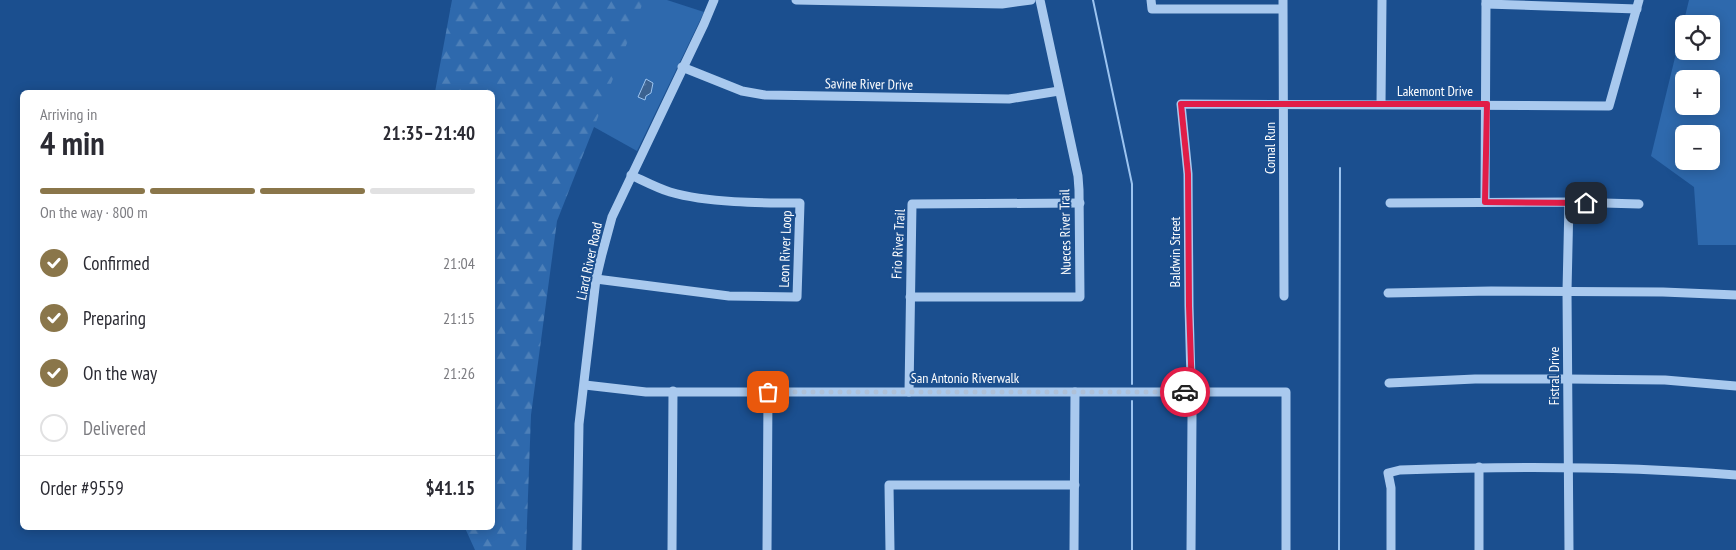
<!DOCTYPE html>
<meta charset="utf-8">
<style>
:root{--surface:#fff;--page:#f7f7f7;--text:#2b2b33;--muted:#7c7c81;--line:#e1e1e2;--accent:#8a764a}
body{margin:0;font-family:"PT Sans Narrow",sans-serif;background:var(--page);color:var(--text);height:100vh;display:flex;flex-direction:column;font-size:19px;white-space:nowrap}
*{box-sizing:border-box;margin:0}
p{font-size:16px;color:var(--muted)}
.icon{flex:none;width:28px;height:28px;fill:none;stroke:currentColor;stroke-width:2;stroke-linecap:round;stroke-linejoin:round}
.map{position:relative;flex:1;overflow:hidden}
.side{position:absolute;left:20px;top:90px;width:475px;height:440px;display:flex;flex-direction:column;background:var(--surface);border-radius:8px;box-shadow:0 2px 12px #0003}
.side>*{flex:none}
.tools{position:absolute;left:1675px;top:15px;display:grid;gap:10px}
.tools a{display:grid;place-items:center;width:45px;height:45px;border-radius:8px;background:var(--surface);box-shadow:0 2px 12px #0003;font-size:25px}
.pin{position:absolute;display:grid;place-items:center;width:42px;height:42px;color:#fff;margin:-21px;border-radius:10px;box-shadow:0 2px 8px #0006}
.courier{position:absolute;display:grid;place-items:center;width:50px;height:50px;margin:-25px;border:4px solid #e11d48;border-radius:50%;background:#fff;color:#222;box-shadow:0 1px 6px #0007}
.head em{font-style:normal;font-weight:600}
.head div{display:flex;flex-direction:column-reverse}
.head{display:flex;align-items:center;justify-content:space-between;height:85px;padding:0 20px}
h1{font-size:32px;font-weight:600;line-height:38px}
.bar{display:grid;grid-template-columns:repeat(4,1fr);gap:8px 5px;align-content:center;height:60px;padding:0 20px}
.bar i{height:6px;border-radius:4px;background:var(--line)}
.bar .on{background:var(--accent)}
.bar p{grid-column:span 4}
.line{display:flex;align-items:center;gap:12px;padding:0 20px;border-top:1px solid var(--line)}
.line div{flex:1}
ol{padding:0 20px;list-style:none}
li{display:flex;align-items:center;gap:15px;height:55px}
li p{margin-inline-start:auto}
li .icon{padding:5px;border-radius:50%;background:var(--accent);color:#fff;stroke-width:4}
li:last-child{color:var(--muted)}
li i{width:28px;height:28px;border:2px solid var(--line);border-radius:50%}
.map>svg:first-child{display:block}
.green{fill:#2e69ad;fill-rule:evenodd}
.forest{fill:url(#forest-firs)}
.water{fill:url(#water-ripples);stroke:#9cc4f0}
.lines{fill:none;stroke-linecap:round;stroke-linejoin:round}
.stream{stroke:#9cc4f0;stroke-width:2}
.minor{stroke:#a9c9ee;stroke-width:9}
.done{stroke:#afc1d8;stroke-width:5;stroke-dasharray:0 9}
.route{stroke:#e11d48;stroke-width:6}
.labels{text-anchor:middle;stroke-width:4;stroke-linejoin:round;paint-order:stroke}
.street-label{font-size:14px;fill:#fff;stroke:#1b4f8f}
</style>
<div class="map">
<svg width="1736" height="550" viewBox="0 0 1736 550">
<defs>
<pattern id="forest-firs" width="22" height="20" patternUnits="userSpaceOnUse" patternTransform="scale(1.25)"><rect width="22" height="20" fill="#2e69ad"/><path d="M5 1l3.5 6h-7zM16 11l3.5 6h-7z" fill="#4d80b9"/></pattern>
<pattern id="water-ripples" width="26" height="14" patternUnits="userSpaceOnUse" patternTransform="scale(1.25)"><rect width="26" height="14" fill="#3c6290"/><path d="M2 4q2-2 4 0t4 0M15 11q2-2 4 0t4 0" fill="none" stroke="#597aa1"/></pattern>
</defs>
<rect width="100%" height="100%" fill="#1b4f8f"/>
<!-- green -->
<g class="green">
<polygon points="508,0 667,0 704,12 637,151 594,127 508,57"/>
<path d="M1689 0H1736V245H1698L1694 187 1651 156ZM1684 24H1711V51H1684ZM1684 79H1711V106H1684ZM1684 134H1711V161H1684Z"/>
</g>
<!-- forest -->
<polygon class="forest" points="452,0 644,0 557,221 531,415 526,550 475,550 465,528 492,528 492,92 435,92"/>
<!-- water -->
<polygon class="water" points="646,79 653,83 651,93 646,96 645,100 638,97"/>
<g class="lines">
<!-- stream -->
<g class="stream">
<polyline points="1093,0 1132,184 1132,384"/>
<polyline points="1132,401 1132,550"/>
<polyline points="1339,550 1340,168"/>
</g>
<!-- minor -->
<g class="minor">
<polyline points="796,0 1002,4 1031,0"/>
<polyline points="1151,0 1152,9 1282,9"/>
<polyline points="1283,0 1284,296"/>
<polyline points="1486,4 1637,9"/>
<polyline points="682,67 742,91 765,95 1009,99 1059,91"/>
<polyline points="1381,104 1382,0"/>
<polyline points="1485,202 1486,0"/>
<polyline points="1390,203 1569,202 1639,204"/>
<path d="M596 279 729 296 797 297 800 203C760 203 708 203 670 192 657 188 644 181 631 175"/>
<polyline points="1388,293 1491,291 1663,292 1736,295"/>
<polyline points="910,297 1080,297 1079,190 1078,176 1040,0"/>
<polyline points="1389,383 1475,379 1568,379 1665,380 1736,386"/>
<polyline points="585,385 646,392 1286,392 1286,550"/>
<polyline points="909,392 912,204 1080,203"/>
<polyline points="577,550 579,424 596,279 602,254 612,217 704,24 714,0"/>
<polyline points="672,550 673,391"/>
<polyline points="767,550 768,392"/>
<polyline points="890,550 889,485 1075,485"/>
<polyline points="1074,550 1075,392"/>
<polyline points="1191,550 1192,417 1189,306 1188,174 1181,104 1609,106 1639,0"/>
<path d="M1391 550V488L1388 473 1400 470C1512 466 1624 466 1736 475"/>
<polyline points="1479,550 1479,467"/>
<polyline points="1569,550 1567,291 1569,202"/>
</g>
</g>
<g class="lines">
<!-- done -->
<polyline class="done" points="768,392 1185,392"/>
<!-- route -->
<polyline class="route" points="1185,392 1192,392 1189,306 1188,174 1181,104 1487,104 1485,202 1586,203"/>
</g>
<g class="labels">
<!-- street labels -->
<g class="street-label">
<text transform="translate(869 84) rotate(1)" y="5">Savine River Drive</text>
<text x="1435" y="96">Lakemont Drive</text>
<text transform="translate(1270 148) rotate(-90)" y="5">Comal Run</text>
<text transform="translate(1065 232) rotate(-91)" y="5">Nueces River Trail</text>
<text transform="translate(898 244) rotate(-87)" y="5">Frio River Trail</text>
<text transform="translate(785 249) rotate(-88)" y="5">Leon River Loop</text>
<text transform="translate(1175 252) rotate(-90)" y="5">Baldwin Street</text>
<text transform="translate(589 261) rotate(-78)" y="5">Liard River Road</text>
<text transform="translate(1554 376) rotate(-90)" y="5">Fistral Drive</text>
<text x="965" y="383">San Antonio Riverwalk</text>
</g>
</g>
</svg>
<div class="tools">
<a><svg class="icon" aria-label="locate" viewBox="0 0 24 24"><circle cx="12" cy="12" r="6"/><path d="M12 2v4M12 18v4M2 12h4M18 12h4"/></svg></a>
<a>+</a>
<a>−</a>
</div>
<div class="pin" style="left:768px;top:392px;background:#ea580c"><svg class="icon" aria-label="bag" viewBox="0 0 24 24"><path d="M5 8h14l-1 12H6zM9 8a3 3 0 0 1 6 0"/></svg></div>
<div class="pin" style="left:1586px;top:203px;background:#1f2937"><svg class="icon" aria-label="home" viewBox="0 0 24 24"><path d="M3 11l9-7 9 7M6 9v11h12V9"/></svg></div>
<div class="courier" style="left:1185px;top:392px"><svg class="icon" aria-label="car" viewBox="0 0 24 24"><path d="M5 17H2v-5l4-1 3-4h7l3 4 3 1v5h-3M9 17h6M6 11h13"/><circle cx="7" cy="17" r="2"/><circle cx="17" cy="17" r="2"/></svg></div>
<section class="side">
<div class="head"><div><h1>4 min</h1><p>Arriving in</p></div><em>21:35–21:40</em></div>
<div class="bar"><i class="on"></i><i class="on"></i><i class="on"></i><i></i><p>On the way · 800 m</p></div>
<ol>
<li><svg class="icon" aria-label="check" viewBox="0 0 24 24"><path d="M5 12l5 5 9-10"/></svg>Confirmed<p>21:04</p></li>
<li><svg class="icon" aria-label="check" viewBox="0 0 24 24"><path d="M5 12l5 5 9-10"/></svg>Preparing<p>21:15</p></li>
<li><svg class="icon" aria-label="check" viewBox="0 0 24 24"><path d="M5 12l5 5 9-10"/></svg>On the way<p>21:26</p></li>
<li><i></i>Delivered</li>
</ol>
<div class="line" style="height:65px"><div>Order #9559</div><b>$41.15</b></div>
</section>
</div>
